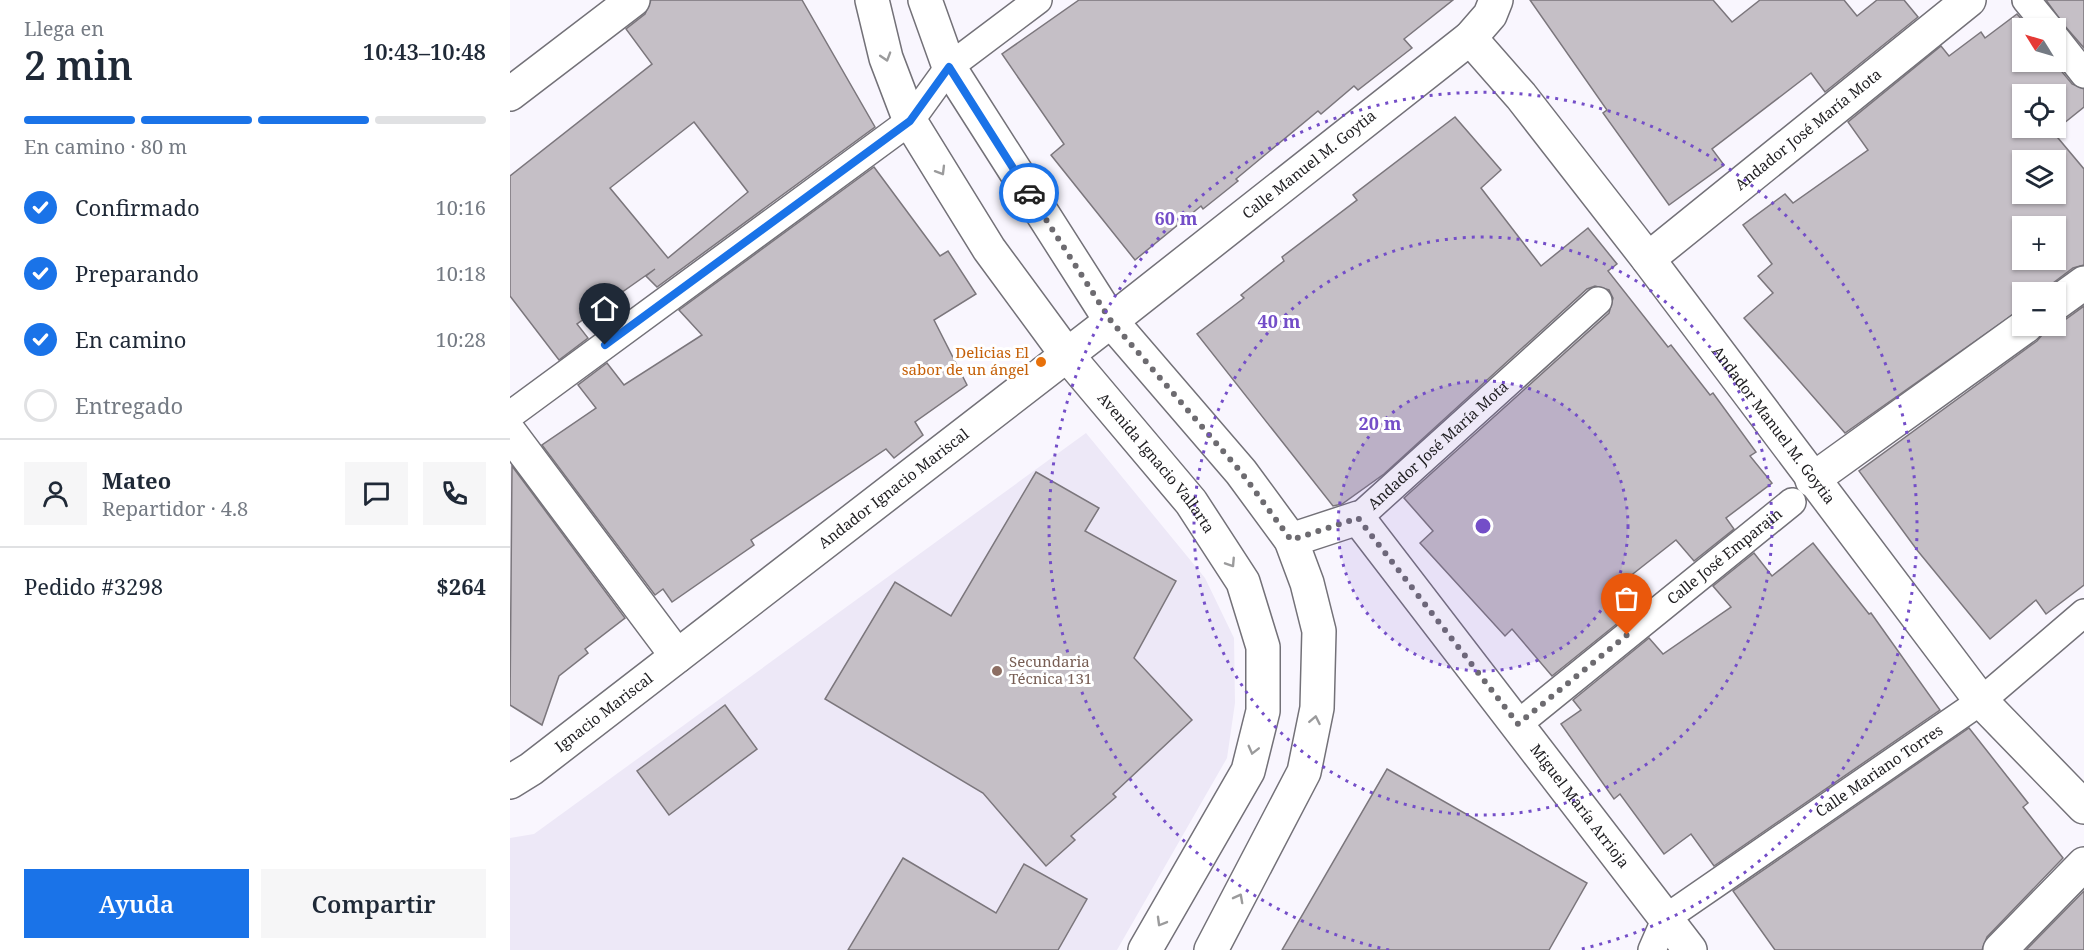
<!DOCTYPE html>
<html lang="es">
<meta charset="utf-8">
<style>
:root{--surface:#fff;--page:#f6f6f7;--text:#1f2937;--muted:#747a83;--line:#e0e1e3;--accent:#1a73e8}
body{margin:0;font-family:"Noto Serif",serif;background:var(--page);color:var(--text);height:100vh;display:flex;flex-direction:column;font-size:22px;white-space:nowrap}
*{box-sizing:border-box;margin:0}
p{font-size:20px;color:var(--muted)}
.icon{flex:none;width:33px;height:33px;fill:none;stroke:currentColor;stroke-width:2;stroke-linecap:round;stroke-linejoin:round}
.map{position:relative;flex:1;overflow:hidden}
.sheet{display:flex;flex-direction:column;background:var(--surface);width:510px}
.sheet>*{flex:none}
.needle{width:39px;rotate:307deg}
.controls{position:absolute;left:1502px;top:18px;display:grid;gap:12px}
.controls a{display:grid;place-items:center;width:54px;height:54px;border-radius:0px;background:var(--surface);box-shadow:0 2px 4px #0004;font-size:30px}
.pin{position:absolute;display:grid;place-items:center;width:51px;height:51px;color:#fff;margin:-62px -26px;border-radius:50% 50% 50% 0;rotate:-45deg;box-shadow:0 0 6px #0007}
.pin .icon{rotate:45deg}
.courier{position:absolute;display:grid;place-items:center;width:60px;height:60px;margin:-30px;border:4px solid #1a73e8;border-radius:50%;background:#fff;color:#222;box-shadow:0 2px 8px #0007}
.headline em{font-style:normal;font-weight:600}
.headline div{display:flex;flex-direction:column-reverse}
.headline{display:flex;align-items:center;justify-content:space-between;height:102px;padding:0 24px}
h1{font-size:39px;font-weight:600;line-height:45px}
.bar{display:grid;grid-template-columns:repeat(4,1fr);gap:9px 6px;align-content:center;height:72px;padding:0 24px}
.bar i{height:8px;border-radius:4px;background:var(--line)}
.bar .current{background:var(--accent)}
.bar p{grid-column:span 4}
.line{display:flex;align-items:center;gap:15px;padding:0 24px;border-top:2px solid var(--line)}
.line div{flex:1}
.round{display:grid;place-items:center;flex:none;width:63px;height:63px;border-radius:0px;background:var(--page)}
ol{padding:0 24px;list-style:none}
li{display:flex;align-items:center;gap:18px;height:66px}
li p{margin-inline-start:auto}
li .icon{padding:6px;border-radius:50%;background:var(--accent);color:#fff;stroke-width:4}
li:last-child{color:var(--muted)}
li i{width:33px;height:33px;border:3px solid var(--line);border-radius:50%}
.button{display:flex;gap:12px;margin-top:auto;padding:12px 24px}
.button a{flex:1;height:69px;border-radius:0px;background:var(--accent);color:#fff;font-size:24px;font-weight:600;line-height:69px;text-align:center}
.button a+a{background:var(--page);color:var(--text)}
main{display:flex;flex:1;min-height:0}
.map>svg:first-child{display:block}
.built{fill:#ede8f7}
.building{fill:#c5bfc6;stroke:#7b767c;stroke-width:1.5;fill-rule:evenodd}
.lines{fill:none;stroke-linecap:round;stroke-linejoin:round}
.lane-casing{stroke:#737178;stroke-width:30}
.street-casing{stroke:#737178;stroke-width:36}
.lane{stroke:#fff;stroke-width:27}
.street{stroke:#fff;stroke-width:33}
.oneway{stroke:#9b9b9c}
.done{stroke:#6d6b70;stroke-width:6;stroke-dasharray:0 10.8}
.route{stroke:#1a73e8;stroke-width:8}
.ring{fill:none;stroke:#744ec8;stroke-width:3;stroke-dasharray:3 6}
.food-dot{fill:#e8710a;stroke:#fff;stroke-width:2}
.education-dot{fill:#8d6e63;stroke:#fff;stroke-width:2}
.labels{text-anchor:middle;stroke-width:6;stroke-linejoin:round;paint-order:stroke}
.street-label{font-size:15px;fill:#212023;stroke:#fff}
.food-label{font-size:15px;fill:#c56008;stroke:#fff;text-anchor:end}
.education-label{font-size:15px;fill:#785e54;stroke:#fff;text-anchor:start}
.centre{fill:#744ec8;stroke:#fff;stroke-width:3}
.ring-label{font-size:18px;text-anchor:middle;font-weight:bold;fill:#744ec8;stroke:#fff;stroke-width:6;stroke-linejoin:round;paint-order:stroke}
</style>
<main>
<section class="sheet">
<div class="headline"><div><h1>2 min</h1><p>Llega en</p></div><em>10:43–10:48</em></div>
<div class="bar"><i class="current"></i><i class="current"></i><i class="current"></i><i></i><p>En camino · 80 m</p></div>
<ol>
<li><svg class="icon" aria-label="check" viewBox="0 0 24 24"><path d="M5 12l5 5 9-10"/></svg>Confirmado<p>10:16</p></li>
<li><svg class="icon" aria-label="check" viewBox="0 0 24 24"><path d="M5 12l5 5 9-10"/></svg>Preparando<p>10:18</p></li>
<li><svg class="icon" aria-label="check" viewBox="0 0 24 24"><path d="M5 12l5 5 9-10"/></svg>En camino<p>10:28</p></li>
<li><i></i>Entregado</li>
</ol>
<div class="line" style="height:108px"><a class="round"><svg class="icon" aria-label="person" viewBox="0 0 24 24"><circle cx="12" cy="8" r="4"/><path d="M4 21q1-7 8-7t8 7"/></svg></a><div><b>Mateo</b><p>Repartidor · 4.8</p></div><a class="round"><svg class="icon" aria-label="chat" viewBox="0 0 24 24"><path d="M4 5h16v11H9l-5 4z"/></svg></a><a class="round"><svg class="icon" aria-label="phone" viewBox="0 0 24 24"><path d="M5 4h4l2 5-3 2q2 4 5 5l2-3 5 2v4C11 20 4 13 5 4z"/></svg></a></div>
<div class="line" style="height:78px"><div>Pedido #3298</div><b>$264</b></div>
<div class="button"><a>Ayuda</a><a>Compartir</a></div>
</section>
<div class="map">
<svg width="1574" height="950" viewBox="0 0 1574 950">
<rect width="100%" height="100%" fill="#f9f6fe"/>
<!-- built -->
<polygon class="built" points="576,433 695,578 724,638 725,703 717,758 607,950 0,950 0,838 24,834"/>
<!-- building -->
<g class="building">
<path d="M141 0H292L365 127 147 287 136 276 145 269 67 324 78 338 49 360 0 296V176L142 64 116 29 135 14ZM184 122 238 192 158 258 100 188Z"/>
<polygon points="569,0 943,0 894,39 902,48 848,90 844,86 811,114 808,111 726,179 728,181 693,209 691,206 625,260 541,155 554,144 492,54"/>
<polygon points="1020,0 1203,0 1222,22 1250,0 1334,0 1347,16 1367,0 1394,0 1408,17 1315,92 1301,73 1202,149 1214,165 1159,205 1093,113 1097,110"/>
<polygon points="1536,0 1574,0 1574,48 1554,25"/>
<path d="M1507 14 1519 28H1512V62H1544L1562 84 1574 89V107L1543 132 1574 169V265L1563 268 1531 292H1512V308L1335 433 1234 318 1263 293 1248 276 1262 264 1233 225 1275 194 1283 203 1358 150 1338 122 1431 46 1439 56 1471 32 1475 38ZM1512 94H1545V128H1512ZM1512 160H1545V194H1512ZM1512 226H1545V260H1512Z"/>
<polygon points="945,117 991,170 971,188 1031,266 1078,228 1107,264 1098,271 1158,347 1161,345 1200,395 1203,393 1246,452 1240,456 1262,483 1216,518 1224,529 1184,561 1166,540 1100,592 1119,614 1042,676 1002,629 995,636 910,543 923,531 894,498 1099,313 1103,298 1099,290 1085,286 1077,289 874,474 832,504 823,506 687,334 734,298 731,295 774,261 772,257 847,200 843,195"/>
<polygon points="364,167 430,256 438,251 466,294 424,320 457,385 405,422 413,435 384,458 376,449 241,540 244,545 162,602 153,589 145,595 32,445 86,408 68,385 97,363 114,385 192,335 169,310"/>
<polygon points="1574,306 1574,585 1536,614 1526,600 1480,639 1407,550 1349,471 1527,341 1533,334 1535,326 1545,326 1545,322 1556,319"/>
<polygon points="2,466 115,618 75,649 78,653 49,676 32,725 0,705"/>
<polygon points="526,472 589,508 575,531 666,581 624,658 682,720 603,794 606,797 561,836 565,840 536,866 473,793 315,699 385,582 441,616"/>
<polygon points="1303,543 1359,614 1361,613 1430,710 1204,866 1181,834 1154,854 1110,794 1104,799 1051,724 1071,710 1063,700 1139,638 1153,654 1221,607 1203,586 1244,553 1262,576"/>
<polygon points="215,705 247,749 159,815 127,771"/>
<polygon points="1459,728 1518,803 1513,807 1553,858 1477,937 1472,950 1265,950 1223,891"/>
<polygon points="877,769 1077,883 1039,950 772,950"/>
<polygon points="393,858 486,913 514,864 577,899 548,950 338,950"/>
<polygon points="1574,891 1574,950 1516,950"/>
</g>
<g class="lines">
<!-- lane casing -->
<g class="lane-casing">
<g id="lane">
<polyline points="1516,0 1539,28"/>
<polyline points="1545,37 1574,74"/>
<polyline points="0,415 400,121 439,67 528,0"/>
<path id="s1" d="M848 518 1088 301"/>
<path id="s2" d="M1008 724 1282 502"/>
<path id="s3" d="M1142 950 1156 918 1471 701 1574 613"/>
</g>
</g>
<!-- street casing -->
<g class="street-casing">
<g id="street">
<path id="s4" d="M362 0 376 58 400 121 437 181 479 249 557 355 681 502 733 582 753 647V711L738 771 635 950"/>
<polyline points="415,0 439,67 601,321 731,472 781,540 797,583 809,631 807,708 794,772 701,950"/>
<path id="s5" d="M960 38 1011 96 1138 259 1471 701 1574 807"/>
<polyline points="0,94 123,0"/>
<path id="s6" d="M1138 259 1459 0"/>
<polyline points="1545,304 1574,283"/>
<polyline points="0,433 167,656"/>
<polyline points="1302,480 1516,326"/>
<path id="s7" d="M781 540 848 518 1180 950"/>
<path id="s8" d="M0 782 21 769 601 321 960 38 980 15 986 0"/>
<polyline points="1490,950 1574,864"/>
</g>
</g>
<!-- lane -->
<use href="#lane" class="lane"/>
<!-- street -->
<use href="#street" class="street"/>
</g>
<!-- one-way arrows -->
<defs><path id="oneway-chevron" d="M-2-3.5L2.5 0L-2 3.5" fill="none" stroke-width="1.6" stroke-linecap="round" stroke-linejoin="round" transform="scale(1.5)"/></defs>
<g class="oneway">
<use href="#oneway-chevron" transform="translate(376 57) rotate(73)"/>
<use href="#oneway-chevron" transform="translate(431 171) rotate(59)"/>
<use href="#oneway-chevron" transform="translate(721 563) rotate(57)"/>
<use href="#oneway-chevron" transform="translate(805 720) rotate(-79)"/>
<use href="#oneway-chevron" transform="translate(743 750) rotate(104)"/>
<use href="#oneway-chevron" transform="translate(729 898) rotate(-62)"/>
<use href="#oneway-chevron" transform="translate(651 922) rotate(120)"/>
</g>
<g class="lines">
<!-- done -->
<polyline class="done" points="519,193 601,321 731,472 781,540 848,518 1008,724 1117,635"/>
<!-- route -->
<polyline class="route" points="95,345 400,121 439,67 519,193"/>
</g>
<!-- distance rings -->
<circle cx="973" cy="526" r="145" fill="#744ec8" fill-opacity=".12"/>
<g class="ring">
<circle cx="973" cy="526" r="145"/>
<circle cx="973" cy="526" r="289"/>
<path d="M879 950A434 434 0 1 1 1067 950"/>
</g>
<!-- markers -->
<circle class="food-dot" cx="531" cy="362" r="6"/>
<circle class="education-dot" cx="487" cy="671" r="6"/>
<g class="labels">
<!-- street labels -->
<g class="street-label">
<text dy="5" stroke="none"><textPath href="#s6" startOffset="206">Andador José María Mota</textPath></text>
<text dy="5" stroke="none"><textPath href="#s8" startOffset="1010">Calle Manuel M. Goytia</textPath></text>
<text dy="5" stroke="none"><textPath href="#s5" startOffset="492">Andador Manuel M. Goytia</textPath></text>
<text dy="5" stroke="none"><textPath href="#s1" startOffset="108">Andador José María Mota</textPath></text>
<text dy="5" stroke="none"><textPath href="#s4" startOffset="549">Avenida Ignacio Vallarta</textPath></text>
<text dy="5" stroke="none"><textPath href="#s8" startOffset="483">Andador Ignacio Mariscal</textPath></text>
<text dy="5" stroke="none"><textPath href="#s2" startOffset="266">Calle José Emparain</textPath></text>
<text dy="5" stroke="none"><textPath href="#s8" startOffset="117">Ignacio Mariscal</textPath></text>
<text dy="5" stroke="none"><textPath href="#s3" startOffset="294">Calle Mariano Torres</textPath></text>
<text dy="5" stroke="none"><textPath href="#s7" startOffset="434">Miguel María Arrioja</textPath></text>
</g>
<!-- food labels -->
<g class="food-label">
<text x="519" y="358">Delicias El<tspan x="519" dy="17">sabor de un ángel</tspan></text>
</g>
<!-- education labels -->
<g class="education-label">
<text x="499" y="667">Secundaria<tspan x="499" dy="17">Técnica 131</tspan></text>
</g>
</g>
<circle cx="973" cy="526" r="9" class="centre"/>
<g class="ring-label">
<text x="666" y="225">60 m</text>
<text x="769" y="328">40 m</text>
<text x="870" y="430">20 m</text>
</g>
</svg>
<div class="controls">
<a><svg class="needle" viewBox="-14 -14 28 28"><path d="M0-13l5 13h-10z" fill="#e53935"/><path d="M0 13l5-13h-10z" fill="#747a83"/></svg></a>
<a><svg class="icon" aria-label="locate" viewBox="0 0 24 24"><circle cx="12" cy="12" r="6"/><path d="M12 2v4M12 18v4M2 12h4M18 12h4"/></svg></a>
<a><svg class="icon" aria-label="layers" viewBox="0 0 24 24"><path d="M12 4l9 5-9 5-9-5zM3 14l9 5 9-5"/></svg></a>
<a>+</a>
<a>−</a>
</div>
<div class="pin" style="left:1117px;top:635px;background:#ea580c"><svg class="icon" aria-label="bag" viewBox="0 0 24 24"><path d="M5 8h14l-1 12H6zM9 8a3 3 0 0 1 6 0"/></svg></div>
<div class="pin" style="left:95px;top:345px;background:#1f2937"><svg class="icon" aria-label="home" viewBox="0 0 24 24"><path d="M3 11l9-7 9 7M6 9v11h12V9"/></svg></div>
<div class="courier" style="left:519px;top:193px"><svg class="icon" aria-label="car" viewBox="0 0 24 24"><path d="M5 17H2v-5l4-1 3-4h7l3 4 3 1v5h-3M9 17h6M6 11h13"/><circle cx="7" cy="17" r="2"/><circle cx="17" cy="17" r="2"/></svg></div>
</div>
</main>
